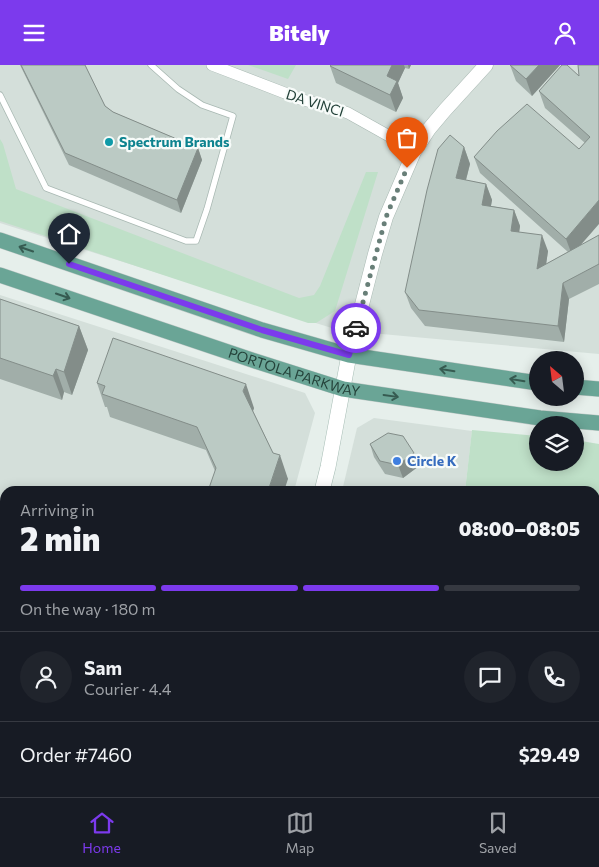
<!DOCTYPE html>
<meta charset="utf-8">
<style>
:root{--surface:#171b24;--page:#20242c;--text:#f1f3f6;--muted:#9ea1a6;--line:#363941;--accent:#7c3aed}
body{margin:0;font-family:Commissioner,sans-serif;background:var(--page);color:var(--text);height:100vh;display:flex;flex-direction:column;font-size:19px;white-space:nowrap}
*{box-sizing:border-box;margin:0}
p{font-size:16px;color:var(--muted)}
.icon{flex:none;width:28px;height:28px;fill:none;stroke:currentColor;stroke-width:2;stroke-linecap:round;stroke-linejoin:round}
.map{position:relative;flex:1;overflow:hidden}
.drawer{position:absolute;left:0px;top:421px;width:600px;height:311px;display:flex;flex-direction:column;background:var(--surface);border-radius:15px 15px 0 0;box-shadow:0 2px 12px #0003}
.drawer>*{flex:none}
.needle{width:32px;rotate:332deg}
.buttons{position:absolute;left:529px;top:286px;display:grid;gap:10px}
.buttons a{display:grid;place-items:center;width:55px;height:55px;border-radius:50%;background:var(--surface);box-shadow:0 2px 12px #0003;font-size:25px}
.pin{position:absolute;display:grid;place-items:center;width:42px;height:42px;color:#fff;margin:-51px -21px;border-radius:50% 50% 50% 0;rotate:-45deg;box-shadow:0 0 5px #0007}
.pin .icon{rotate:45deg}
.courier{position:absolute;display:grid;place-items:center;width:50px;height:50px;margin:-25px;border:4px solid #7c3aed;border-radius:50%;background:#fff;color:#222;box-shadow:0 1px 6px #0007}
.head em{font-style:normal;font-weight:800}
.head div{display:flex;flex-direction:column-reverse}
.head{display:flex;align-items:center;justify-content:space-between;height:85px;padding:0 20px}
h1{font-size:32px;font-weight:800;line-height:38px}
.bar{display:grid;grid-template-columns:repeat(4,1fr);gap:8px 5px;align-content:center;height:60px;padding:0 20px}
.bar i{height:6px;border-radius:4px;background:var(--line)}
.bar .selected{background:var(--accent)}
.bar p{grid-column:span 4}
.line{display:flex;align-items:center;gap:12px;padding:0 20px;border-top:1px solid var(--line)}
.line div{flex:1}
.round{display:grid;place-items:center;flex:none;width:52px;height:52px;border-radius:26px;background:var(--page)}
header{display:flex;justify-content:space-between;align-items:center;height:65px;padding:0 20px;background:var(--accent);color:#fff;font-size:22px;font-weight:800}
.dock{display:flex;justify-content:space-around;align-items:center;height:70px;border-top:1px solid var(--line);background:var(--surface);font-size:14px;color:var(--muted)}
.dock a{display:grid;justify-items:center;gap:2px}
.dock .selected{color:var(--accent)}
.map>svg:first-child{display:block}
.built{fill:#d4dfda}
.green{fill:#bfe0c8}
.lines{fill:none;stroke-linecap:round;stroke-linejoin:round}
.stream{stroke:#8ec9d4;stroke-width:4}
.service-casing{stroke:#a8b8b2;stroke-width:7}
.minor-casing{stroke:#a8b8b2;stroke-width:12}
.tertiary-casing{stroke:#a8b8b2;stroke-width:15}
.secondary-casing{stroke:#a4bbb3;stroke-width:16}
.primary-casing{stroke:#c2cac8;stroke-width:16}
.service{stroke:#fff;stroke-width:5.5}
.minor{stroke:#fff;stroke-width:11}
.tertiary{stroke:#fff;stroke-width:14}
.secondary{stroke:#fff;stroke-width:15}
.primary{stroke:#6aa596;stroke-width:15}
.wall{fill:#a1aea9}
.shaded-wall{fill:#838d89}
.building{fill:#bbcac4;stroke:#838d89}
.oneway{stroke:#365b51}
.done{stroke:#687f78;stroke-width:5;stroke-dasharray:0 9}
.route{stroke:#7c3aed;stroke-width:6}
.culture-dot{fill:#0f9aa8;stroke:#f7fbf9;stroke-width:2}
.shop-dot{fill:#3f7fe0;stroke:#f7fbf9;stroke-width:2}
.labels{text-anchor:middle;stroke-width:4.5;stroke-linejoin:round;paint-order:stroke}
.street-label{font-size:14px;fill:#24423a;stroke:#f7fbf9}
.culture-label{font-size:14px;font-weight:bold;fill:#0d838f;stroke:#f7fbf9;text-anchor:start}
.shop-label{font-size:14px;font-weight:bold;fill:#366cbe;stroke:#f7fbf9;text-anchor:start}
</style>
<header><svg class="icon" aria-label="menu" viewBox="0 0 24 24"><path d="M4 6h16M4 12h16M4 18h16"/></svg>Bitely<svg class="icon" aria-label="person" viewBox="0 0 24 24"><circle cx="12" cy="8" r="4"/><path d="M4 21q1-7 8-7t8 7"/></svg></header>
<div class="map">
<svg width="599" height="732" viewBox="0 0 599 732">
<rect width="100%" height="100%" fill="#e6efeb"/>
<!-- built -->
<g class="built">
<polygon points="0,0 599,0 599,289 338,265 0,158"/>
<polygon points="0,230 305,328 315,348 294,426 5,426 5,597 0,597"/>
<polygon points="374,353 472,366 465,426 342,426 357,363"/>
<polygon points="0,633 5,633 5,728 234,728 231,732 0,732"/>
</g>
<!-- green -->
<g class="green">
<polygon points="248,0 296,0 288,14"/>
<polygon points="0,74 3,79 16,124 299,233 314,230 320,221 366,107 378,107 335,246 316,258 308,258 0,156"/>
<polygon points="472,365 537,371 538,398 575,398 575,375 599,379 599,732 231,732 234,728 595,728 595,426 465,426"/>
</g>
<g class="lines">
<!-- stream -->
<g class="stream">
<polyline points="595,667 599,669"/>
<polyline points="347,728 348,732"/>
</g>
<!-- service casing -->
<g class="service-casing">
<polyline id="service" points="0,30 46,123 186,176 196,176 207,144 233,51 202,40 178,24 151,0"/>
</g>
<!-- minor casing -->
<g class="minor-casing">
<polyline id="minor" points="212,0 303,35 331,42 348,48 398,76 414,87"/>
</g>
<!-- tertiary casing -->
<g class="tertiary-casing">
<polyline id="tertiary" points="349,290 375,189 386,152 414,87 429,64 445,45 486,0"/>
</g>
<!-- secondary casing -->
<g class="secondary-casing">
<g id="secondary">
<polyline points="322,426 328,402 349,290"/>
<polyline points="0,617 5,618"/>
</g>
</g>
<!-- primary casing -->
<g class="primary-casing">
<g id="primary">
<polyline points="0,175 262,265 349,290 538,318"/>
<path id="s1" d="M0 210 252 295 343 324 540 353 599 358"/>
<polyline points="575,322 599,324"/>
</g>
</g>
<!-- service -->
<use href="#service" class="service"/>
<!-- minor -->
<use href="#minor" class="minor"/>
<!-- tertiary -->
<use href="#tertiary" class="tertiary"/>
<!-- secondary -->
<use href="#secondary" class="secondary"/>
<!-- primary -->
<use href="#primary" class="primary"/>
</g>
<!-- wall -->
<g class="wall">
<polygon points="20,0 85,0 105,41 113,47 198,83 202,95 181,148 69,100"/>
<polygon points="331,0 411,0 409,4 405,3 398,18 403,33 396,47 336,18 330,1"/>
<polygon points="510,0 560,0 532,31 516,16"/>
<polygon points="599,0 580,181 599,170 599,219 569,234 564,277 425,261 411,243 405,227 464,82 470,99 466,115 486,119 492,135 491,141 514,145 520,161 519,167 548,186 546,199 568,187 480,108 474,92 579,84 585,78 545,43 539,26 579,11"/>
<polygon points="0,234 79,261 88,285 72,330 64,327 62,335 0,314"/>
<polygon points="97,318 254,343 253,346 273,388 288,414 215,406 206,385 110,352 107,342 105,342"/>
<polygon points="370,379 419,401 403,413 385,409 374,392"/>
</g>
<!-- shaded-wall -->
<g class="shaded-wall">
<polygon points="392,0 404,0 405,3 398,18 403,33 396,47 390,30 387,11"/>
<polygon points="408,0 411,0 409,4"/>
<polygon points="539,0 560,0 532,31 526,14"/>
<polygon points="464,82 470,99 462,130 456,113"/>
<polygon points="198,83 202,95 181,148 177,135"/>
<polygon points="486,119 492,135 488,156 482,140"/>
<polygon points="599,135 599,159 572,190 566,174"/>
<polygon points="514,145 520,161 517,183 511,166"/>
<polygon points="542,170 548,186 543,221 537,204"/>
<polygon points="563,218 569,234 564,277 558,261"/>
<polygon points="79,261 88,285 72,330 64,307"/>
<polygon points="56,304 64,327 62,335 53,311"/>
<polygon points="246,319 254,343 252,349 243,326"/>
<polygon points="414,388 419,401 403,413 398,400"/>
<polygon points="280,390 288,414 284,426 268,426"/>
<rect x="49" y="728" width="6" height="4"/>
</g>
<!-- building -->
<g class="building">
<polygon points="21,0 85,0 105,41 113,47 198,83 177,135 65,88"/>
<polygon points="331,0 392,0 387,11 397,16 390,30 330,1"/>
<polygon points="510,0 539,0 526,14"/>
<polygon points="562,0 567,0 579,11 578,0 599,0 599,135 566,174 474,92 497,66 527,39 579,84 590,72 539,26"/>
<polygon points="450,70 464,82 456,113 486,119 482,140 514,145 511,166 542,170 537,204 599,170 599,199 563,218 558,261 419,245 405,227 427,125 438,84"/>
<polygon points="0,234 79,261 64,307 56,304 53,311 0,293"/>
<polygon points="113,273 246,319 243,326 273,388 280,390 268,426 208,426 216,403 197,362 102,329 105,321 97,318"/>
<polygon points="388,368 403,371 414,388 398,400 380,396 370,379"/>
<rect x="15" y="728" width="34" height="4"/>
</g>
<!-- one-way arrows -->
<defs><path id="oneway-shaft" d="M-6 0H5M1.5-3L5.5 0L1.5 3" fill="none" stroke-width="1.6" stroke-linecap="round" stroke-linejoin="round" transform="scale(1.25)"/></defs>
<g class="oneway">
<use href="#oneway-shaft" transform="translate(26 184) rotate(-161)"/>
<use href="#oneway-shaft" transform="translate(63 231) rotate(19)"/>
<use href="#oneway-shaft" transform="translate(447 305) rotate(-171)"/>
<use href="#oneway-shaft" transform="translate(517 315) rotate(-171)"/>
<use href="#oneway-shaft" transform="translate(391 331) rotate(8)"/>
</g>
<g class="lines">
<!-- done -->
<polyline class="done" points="356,263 386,152 407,103"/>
<!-- route -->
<polyline class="route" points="69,199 262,265 349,290 356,263"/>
</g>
<!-- markers -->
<circle class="culture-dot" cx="109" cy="77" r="5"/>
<circle class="shop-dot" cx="397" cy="396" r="5"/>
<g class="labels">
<!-- street labels -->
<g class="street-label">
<text transform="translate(315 38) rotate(18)" y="5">DA VINCI</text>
<text dy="5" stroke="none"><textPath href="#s1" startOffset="310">PORTOLA PARKWAY</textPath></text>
</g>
<!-- culture labels -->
<g class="culture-label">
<text x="119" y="82">Spectrum Brands</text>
</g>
<!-- shop labels -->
<g class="shop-label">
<text x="407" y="401">Circle K</text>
</g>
</g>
</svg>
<div class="buttons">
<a><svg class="needle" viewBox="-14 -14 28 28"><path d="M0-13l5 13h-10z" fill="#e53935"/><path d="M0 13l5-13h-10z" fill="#9ea1a6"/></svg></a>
<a><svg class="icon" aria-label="layers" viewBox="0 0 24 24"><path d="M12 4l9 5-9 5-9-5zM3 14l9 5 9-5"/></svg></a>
</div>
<div class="pin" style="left:407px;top:103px;background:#ea580c"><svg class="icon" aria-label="bag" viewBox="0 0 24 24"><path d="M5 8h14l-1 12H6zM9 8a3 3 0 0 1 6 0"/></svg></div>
<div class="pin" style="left:69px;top:199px;background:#1f2937"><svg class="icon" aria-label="home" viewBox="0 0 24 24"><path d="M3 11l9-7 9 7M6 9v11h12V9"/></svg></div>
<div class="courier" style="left:356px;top:263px"><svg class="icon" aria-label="car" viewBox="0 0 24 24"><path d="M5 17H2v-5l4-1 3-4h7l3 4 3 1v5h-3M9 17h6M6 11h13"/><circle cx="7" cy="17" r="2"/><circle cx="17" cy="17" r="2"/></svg></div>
<section class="drawer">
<div class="head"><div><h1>2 min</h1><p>Arriving in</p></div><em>08:00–08:05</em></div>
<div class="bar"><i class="selected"></i><i class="selected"></i><i class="selected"></i><i></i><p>On the way · 180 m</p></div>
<div class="line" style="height:90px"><a class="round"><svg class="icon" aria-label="person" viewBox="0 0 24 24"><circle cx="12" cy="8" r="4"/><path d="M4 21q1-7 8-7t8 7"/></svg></a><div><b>Sam</b><p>Courier · 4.4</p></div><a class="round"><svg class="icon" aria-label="chat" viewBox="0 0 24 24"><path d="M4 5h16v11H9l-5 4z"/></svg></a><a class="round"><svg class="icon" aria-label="phone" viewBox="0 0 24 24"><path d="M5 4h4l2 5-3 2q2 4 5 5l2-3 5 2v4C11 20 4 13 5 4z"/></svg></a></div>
<div class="line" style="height:65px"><div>Order #7460</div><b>$29.49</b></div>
</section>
</div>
<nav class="dock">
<a class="selected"><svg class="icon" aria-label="home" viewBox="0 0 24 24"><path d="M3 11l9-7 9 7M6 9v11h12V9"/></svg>Home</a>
<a><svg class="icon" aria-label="map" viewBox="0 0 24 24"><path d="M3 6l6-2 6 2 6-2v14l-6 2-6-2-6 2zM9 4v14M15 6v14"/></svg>Map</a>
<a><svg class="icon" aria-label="saved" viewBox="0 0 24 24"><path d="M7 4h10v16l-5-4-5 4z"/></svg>Saved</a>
</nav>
